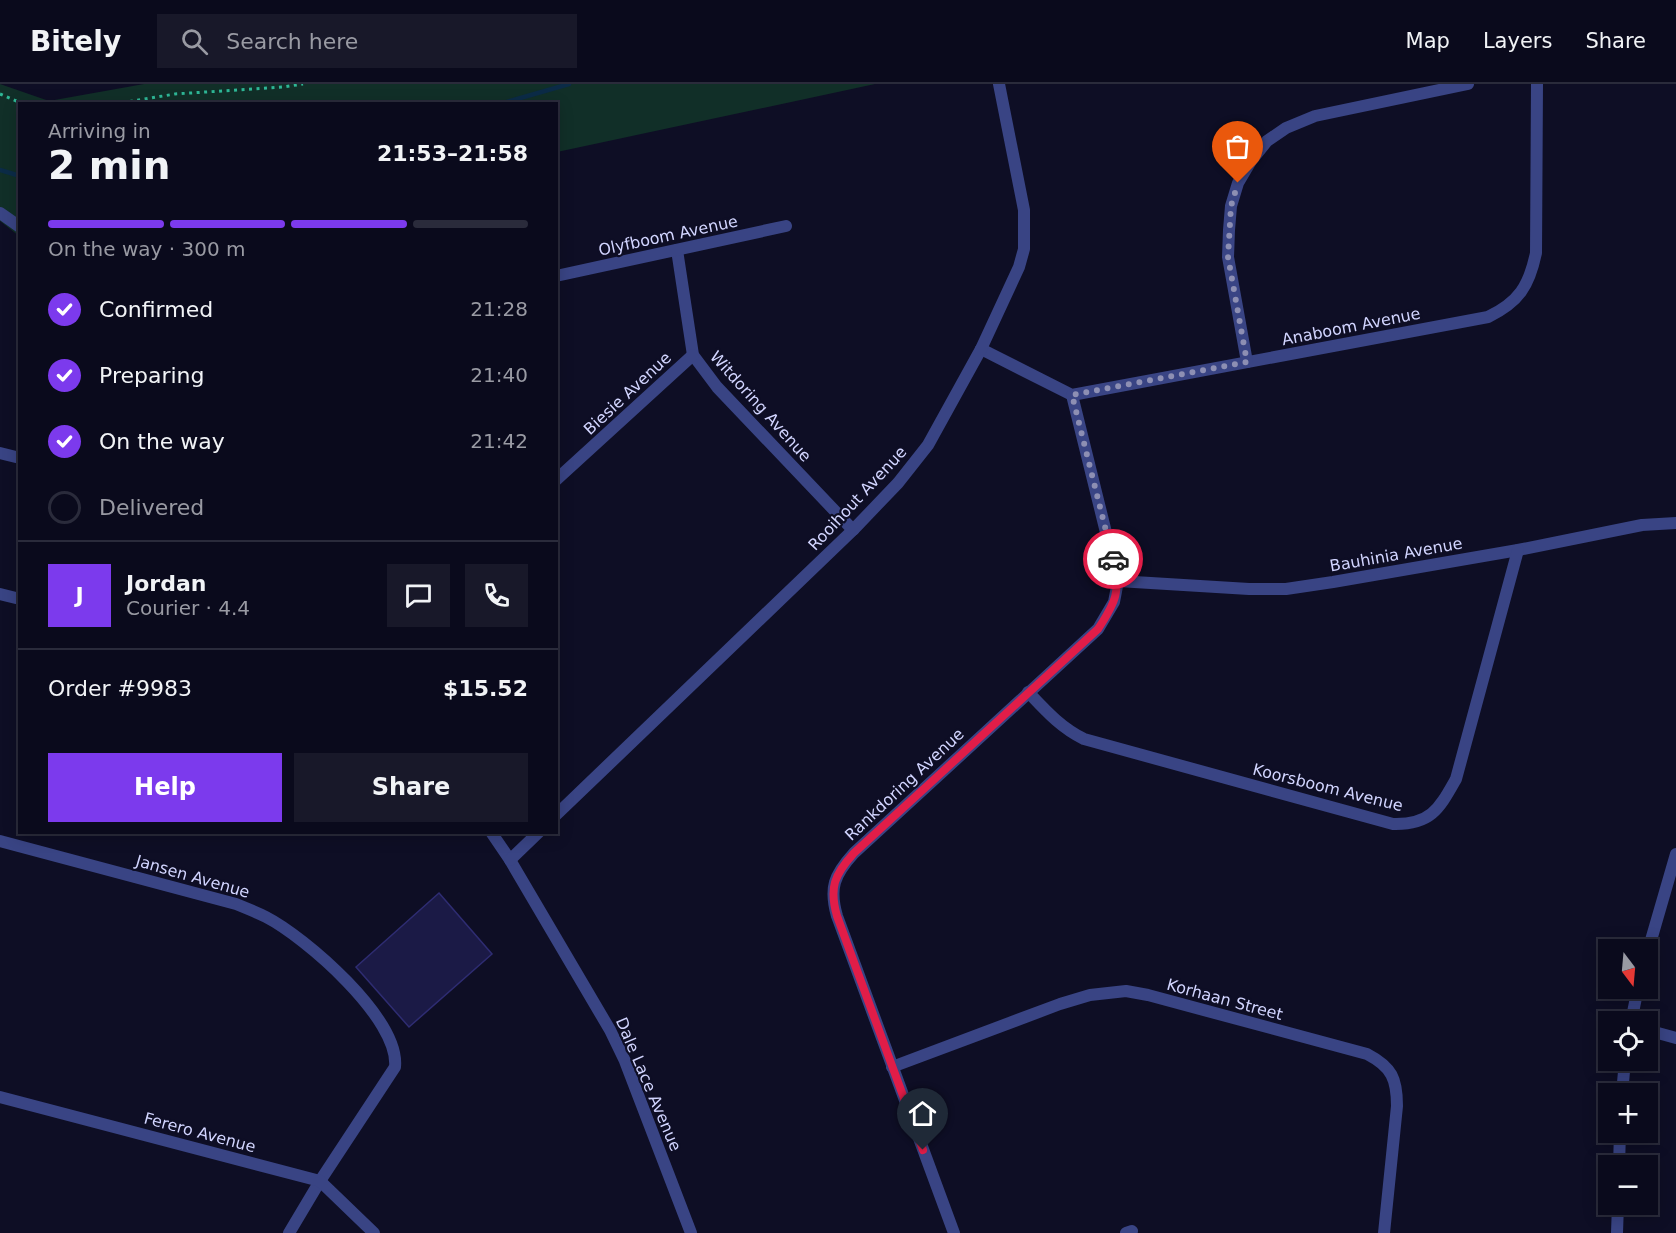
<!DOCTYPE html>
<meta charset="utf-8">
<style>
:root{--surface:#0a0a1c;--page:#181829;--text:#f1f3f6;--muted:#999aa3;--line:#2a2b3b;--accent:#7c3aed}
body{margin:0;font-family:"DejaVu Sans",sans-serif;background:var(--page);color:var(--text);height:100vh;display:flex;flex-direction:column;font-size:22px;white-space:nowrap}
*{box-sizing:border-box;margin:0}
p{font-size:20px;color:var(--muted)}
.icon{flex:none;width:33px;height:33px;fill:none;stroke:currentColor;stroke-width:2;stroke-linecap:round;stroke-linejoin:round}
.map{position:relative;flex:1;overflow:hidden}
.side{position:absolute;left:18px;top:18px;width:540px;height:732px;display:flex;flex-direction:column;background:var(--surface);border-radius:0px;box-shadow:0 3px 15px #0003,0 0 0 2px var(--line)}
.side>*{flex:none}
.needle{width:39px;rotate:164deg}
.tools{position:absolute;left:1598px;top:855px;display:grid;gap:12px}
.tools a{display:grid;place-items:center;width:60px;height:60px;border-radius:0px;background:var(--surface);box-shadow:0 3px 15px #0003,0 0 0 2px var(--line);font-size:30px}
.pin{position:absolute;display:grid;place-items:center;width:51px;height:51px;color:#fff;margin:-62px -26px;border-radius:50% 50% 50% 0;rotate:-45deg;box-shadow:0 0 6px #0007}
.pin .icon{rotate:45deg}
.courier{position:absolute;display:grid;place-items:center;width:60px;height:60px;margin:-30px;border:4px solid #e11d48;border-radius:50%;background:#fff;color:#222;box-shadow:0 2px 8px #0007}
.head em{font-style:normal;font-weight:600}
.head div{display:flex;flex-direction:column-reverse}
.head{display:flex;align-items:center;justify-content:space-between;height:102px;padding:0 30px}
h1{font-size:39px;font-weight:600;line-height:45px}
.bar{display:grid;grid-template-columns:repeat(4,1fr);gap:9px 6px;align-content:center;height:72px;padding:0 30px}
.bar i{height:8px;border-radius:4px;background:var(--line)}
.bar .current{background:var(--accent)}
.bar p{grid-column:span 4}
.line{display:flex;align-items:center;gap:15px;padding:0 30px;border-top:2px solid var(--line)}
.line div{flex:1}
.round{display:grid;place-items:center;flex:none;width:63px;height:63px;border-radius:0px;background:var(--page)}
ol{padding:0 30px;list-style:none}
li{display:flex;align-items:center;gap:18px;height:66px}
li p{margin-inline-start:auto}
li .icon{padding:6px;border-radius:50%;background:var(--accent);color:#fff;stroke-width:4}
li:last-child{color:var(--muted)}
li i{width:33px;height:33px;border:3px solid var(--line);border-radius:50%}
.action{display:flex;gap:12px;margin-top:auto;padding:12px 30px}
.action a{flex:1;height:69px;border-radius:0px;background:var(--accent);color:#fff;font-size:24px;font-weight:600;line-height:69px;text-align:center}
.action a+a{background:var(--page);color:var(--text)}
header{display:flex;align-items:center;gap:36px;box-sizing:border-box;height:84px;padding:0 30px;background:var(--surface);border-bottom:2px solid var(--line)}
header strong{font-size:28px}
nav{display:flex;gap:33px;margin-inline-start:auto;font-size:21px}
.search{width:420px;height:54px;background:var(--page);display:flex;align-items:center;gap:15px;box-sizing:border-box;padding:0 21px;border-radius:0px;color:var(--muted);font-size:22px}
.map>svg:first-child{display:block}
.green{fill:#112f28}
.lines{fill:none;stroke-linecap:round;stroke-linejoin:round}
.stream{stroke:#0b2b47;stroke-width:4.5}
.building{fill:#1b1a46;stroke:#2e2c72;stroke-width:1.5}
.path{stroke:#2eb796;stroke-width:3;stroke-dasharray:3 4.5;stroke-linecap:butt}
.street{stroke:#394484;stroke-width:12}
.done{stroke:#8d8fb3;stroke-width:6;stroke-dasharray:0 10.8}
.route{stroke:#e11d48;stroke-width:8}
.labels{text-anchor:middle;stroke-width:4.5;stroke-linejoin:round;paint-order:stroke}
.street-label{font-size:16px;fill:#d2d5ff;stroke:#0e0e25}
</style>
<header>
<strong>Bitely</strong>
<div class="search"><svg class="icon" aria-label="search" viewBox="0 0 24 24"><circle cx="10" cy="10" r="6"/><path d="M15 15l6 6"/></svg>Search here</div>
<nav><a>Map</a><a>Layers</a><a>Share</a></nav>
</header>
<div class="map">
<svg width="1676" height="1149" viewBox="0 0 1676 1149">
<rect width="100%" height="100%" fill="#0e0e25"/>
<!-- green -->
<polygon class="green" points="0,0 49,17 144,0 875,0 557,68 556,20 20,20 19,152 0,137"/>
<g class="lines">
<!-- stream -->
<g class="stream">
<polyline points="500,20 569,0"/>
<polyline points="0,86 20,92"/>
</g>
</g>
<!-- building -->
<polygon class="building" points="439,809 492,870 409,943 356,883"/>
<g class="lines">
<!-- path -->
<g class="path">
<polyline points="0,10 23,20"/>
<polyline points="115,20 175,10 283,3 303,0"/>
</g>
<!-- street -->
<g class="street">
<polyline points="0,129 20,143"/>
<polyline points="677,166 693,271 717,303 853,446"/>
<polyline points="556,192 786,142"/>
<path d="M981 265 1072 311 1488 233C1519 218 1529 202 1536 169L1537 0"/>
<polyline points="1247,278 1228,173 1229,146 1231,122 1238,99 1251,77 1267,57 1286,44 1315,32 1468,0"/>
<polyline points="0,369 20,374"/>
<polyline points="556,396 693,271"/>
<polyline points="1118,497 1249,505 1286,505 1333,498 1518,466 1642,441 1676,439"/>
<polyline points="0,510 20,515"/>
<path d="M1028 608C1045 626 1061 644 1084 655L1393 740C1431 741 1439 725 1456 695L1518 466"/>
<polyline points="556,731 853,446 898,399 928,361 981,265 1019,183 1024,165 1024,126 999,0"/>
<polyline points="491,748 510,776 610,946 625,977 691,1149"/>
<path d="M0 757 236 820C246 824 256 828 266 833 305 853 400 935 395 983L320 1097 289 1149"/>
<polyline points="510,776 539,748"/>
<polyline points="1647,870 1676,770"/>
<polyline points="1631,938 1638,904"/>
<polyline points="1647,946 1676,954"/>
<path d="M892 983 1060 920 1090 911 1126 907 1148 911 1367 970C1392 983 1397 995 1397 1022L1384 1149"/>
<polyline points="1622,1010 1625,976"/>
<polyline points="0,1013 320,1097 374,1149"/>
<polyline points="1619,1082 1620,1048"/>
<path d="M954 1149 837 832C829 804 834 791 854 769L1098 545 1114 518 1118 497 1072 311"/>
<polyline points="1126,1149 1132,1147"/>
<polyline points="1617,1149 1618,1120"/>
</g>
</g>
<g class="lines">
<!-- done -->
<polyline class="done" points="1113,475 1072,311 1247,278 1228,173 1231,122 1238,99"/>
<!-- route -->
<path class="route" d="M923 1066 837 832C829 804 834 791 854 769L1098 545C1116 518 1121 507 1113 475"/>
</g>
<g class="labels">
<!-- street labels -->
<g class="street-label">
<text transform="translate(668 151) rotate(-12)" y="6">Olyfboom Avenue</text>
<text transform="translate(1351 242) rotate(-11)" y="6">Anaboom Avenue</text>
<text transform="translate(627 309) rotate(-43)" y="6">Biesie Avenue</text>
<text transform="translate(761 322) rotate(48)" y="6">Witdoring Avenue</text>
<text transform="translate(857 414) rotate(-47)" y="6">Rooihout Avenue</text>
<text transform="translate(1396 470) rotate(-10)" y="6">Bauhinia Avenue</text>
<text transform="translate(904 700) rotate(-43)" y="6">Rankdoring Avenue</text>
<text transform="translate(1328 703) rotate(14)" y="6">Koorsboom Avenue</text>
<text transform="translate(193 792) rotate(16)" y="6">Jansen Avenue</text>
<text transform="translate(1225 915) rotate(15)" y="6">Korhaan Street</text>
<text transform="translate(649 1000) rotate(67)" y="6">Dale Lace Avenue</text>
<text transform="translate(200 1048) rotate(15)" y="6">Ferero Avenue</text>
</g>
</g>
</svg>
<div class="tools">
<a><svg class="needle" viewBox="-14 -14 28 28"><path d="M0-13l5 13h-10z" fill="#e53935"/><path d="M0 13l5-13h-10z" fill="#999aa3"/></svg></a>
<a><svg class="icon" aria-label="locate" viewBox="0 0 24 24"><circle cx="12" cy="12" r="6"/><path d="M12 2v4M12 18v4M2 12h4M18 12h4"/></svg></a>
<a>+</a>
<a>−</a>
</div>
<div class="pin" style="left:1238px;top:99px;background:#ea580c"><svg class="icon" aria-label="bag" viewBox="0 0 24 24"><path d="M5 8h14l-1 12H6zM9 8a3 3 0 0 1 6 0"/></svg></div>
<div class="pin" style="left:923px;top:1066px;background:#1f2937"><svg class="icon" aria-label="home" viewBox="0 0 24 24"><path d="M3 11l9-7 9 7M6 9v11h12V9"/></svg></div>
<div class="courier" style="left:1113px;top:475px"><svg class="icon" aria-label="car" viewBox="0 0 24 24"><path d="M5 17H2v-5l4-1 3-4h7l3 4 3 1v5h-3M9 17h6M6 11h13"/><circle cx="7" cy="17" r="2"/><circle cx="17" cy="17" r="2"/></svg></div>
<section class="side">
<div class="head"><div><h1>2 min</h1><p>Arriving in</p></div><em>21:53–21:58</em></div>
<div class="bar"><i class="current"></i><i class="current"></i><i class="current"></i><i></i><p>On the way · 300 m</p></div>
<ol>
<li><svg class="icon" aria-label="check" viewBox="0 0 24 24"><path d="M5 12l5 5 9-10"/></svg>Confirmed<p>21:28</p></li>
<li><svg class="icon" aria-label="check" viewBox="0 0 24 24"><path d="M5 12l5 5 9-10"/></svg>Preparing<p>21:40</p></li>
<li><svg class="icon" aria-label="check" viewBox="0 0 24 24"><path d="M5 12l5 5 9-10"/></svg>On the way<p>21:42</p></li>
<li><i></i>Delivered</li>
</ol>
<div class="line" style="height:108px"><b class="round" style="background:var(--accent);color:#fff">J</b><div><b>Jordan</b><p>Courier · 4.4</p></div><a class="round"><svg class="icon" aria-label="chat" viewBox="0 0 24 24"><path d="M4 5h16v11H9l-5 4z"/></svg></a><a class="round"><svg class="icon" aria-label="phone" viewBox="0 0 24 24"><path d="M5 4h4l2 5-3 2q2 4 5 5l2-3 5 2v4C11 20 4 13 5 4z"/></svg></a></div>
<div class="line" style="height:78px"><div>Order #9983</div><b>$15.52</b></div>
<div class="action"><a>Help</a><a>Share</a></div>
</section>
</div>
